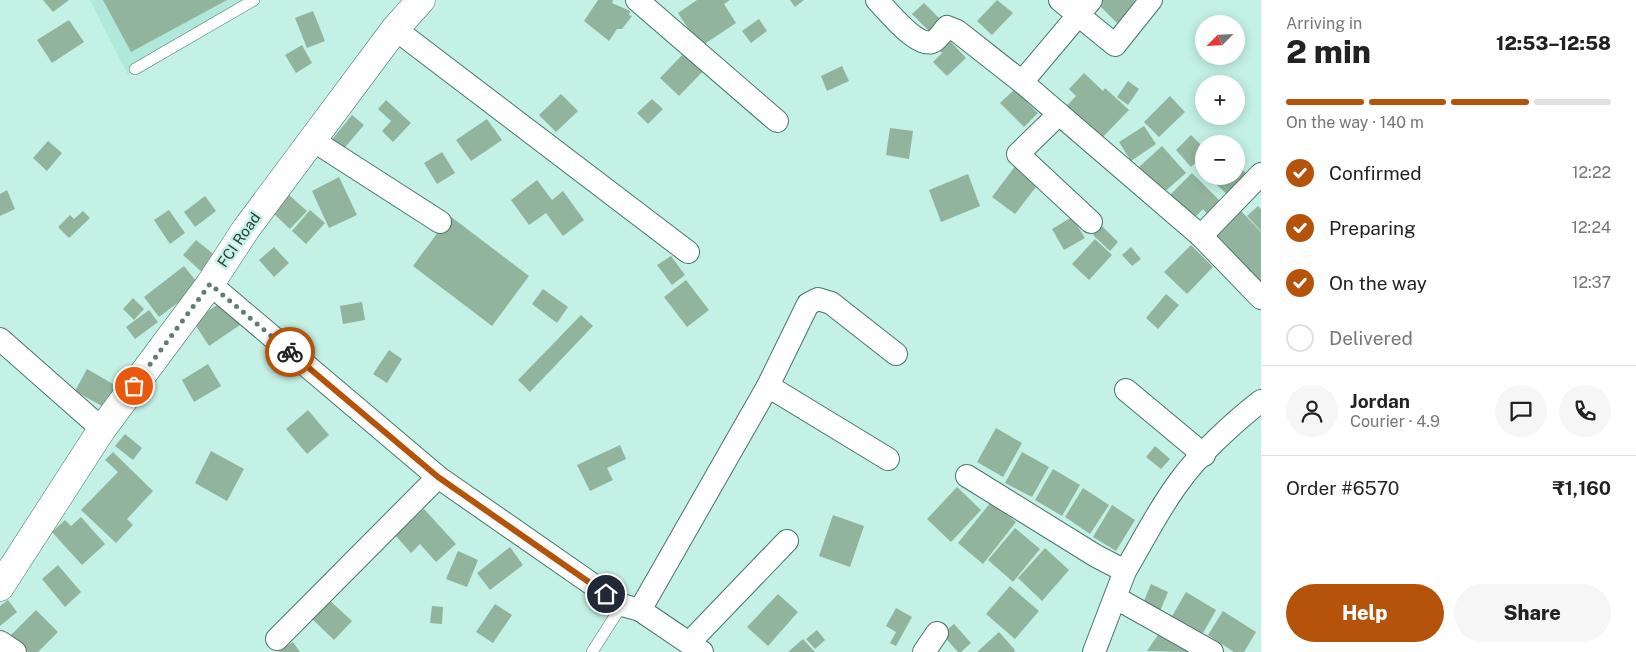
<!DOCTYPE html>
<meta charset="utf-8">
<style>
:root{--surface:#fff;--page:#f6f6f6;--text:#222;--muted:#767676;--line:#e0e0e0;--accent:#b45309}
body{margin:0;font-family:"Public Sans",sans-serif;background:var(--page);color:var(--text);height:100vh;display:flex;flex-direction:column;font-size:19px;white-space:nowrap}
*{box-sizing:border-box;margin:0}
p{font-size:16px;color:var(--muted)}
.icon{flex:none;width:28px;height:28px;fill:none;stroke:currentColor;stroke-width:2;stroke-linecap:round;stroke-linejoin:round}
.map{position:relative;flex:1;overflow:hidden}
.drawer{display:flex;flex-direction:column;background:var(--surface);width:375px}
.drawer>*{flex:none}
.needle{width:32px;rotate:246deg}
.tools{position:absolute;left:1195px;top:15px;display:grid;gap:10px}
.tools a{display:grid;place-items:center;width:50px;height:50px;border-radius:50%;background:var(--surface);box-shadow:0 2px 12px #0003;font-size:25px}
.pin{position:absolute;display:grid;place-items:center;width:42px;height:42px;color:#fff;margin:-21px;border:2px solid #fff;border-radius:50%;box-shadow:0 1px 5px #0007}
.courier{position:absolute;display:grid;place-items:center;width:50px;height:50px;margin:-25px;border:4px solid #b45309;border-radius:50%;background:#fff;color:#222;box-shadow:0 1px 6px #0007}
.summary em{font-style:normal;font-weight:800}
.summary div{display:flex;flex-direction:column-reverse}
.summary{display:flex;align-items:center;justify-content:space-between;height:85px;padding:0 25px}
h1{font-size:32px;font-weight:800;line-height:38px}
.bar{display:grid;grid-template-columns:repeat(4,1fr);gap:8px 5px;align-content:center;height:60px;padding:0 25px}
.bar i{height:6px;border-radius:4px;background:var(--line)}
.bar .on{background:var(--accent)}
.bar p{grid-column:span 4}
.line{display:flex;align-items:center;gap:12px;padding:0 25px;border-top:1px solid var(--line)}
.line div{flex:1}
.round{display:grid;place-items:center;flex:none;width:52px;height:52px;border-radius:26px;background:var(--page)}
ol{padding:0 25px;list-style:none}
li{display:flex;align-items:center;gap:15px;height:55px}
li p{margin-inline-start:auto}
li .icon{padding:5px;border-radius:50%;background:var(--accent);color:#fff;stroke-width:4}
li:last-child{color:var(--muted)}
li i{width:28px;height:28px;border:2px solid var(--line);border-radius:50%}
.action{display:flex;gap:10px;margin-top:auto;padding:10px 25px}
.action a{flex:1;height:58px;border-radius:30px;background:var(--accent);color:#fff;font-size:20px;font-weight:800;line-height:58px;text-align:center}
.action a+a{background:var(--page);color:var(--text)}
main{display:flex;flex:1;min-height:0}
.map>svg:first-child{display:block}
.built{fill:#b0e8db}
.building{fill:#93b49c}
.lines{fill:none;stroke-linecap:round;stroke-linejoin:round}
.lane-casing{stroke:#4a746b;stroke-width:12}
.street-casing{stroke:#4a746b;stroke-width:24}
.secondary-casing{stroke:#4a746b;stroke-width:29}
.lane{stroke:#fff;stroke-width:11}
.street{stroke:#fff;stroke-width:22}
.secondary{stroke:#fff;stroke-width:28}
.done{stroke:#607d76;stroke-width:5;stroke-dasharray:0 9}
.route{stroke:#b45309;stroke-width:6}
.labels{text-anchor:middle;stroke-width:5;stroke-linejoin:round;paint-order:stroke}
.street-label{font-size:15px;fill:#2b3e39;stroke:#c3f1e6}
</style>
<main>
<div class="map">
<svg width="1261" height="652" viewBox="0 0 1261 652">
<rect width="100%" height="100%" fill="#c3f1e6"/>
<!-- built -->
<polygon class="built" points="90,0 263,0 128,75"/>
<!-- building -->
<g class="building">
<polygon points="43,0 69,0 53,12"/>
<polygon points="103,0 227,0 131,52"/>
<polygon points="598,0 613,0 612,3 630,11 629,15 632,16 622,29 617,29 609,41 584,21"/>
<polygon points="697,0 730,0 724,4 736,23 700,47 678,13"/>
<polygon points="790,0 804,0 795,7"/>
<polygon points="997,0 1013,13 992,35 977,21"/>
<polygon points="1102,0 1134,0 1137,4 1118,24 1098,4"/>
<polygon points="924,3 942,21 930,32 912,14"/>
<polygon points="313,11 325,41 307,48 295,18"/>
<polygon points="759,19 767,31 751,43 742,31"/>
<polygon points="69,20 84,42 52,63 37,40"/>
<polygon points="947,38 966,58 947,76 933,62 942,53 937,48"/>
<polygon points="302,45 312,63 296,73 285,55"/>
<polygon points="688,49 707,67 679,96 660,78"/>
<polygon points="842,66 849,81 827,91 821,76"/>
<polygon points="1084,73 1103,91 1105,88 1129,110 1097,143 1063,110 1076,96 1069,89"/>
<polygon points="1128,81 1139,89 1128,105 1117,97"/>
<polygon points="1014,90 1038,113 1024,127 1000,103"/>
<polygon points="561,94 578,111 556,132 539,115"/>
<polygon points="1170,96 1185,112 1159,137 1144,122"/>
<polygon points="652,99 663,109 648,124 637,113"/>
<polygon points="386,100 411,123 393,142 382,131 391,121 378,109"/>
<polygon points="352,115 364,125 341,152 330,142"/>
<polygon points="487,119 502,140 471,161 456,140"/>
<polygon points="1144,126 1156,144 1131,161 1119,142"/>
<polygon points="890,128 913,131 909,159 886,155"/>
<polygon points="1191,135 1204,148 1204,155 1191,167 1176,150"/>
<polygon points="48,141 62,153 47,171 33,158"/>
<polygon points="1162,146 1186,173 1162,194 1139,167"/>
<polygon points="442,152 455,173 437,184 424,163"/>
<polygon points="1016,165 1039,183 1015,214 992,197"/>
<polygon points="1236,165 1246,173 1228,195 1207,176 1236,176"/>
<polygon points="1192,173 1222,203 1209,216 1203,209 1191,221 1168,197"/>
<polygon points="968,174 980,206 941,222 929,190"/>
<polygon points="339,177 357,215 329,228 312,191"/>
<polygon points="537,180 552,200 563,191 584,220 563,236 546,213 529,225 511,200"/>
<polygon points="7,190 15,209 0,216 0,194"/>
<polygon points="288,194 307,211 290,229 271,211"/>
<polygon points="205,196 216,211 195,227 184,212"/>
<polygon points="1258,206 1261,209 1261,231 1247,216"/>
<polygon points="169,210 185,233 170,244 154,220"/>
<polygon points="310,210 325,223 306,244 292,231"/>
<polygon points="1240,210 1261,232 1261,288 1212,237"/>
<polygon points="83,211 90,218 69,238 58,227 70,215 74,219"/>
<polygon points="450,216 529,276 492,326 413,266"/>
<polygon points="1072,217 1085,238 1064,250 1052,229"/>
<polygon points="1102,226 1118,242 1110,251 1093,235"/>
<polygon points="1095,239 1112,255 1089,280 1072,264"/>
<polygon points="196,240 217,257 203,273 183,255"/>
<polygon points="1191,245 1213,267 1187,294 1164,272"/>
<polygon points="274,247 289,263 274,277 259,260"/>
<polygon points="1131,247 1141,259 1132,266 1122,255"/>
<polygon points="671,256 685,275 672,285 657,265"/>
<polygon points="184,266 200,286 159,317 144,297"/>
<polygon points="686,280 709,310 687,327 664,297"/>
<polygon points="543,289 568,307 557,323 532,304"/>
<polygon points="1166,294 1179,305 1158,329 1146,318"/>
<polygon points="133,298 144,309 134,320 123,309"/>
<polygon points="223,301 240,325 209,346 193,321"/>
<polygon points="362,302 365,320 343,324 340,306"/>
<polygon points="149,310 158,322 135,339 126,327"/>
<polygon points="581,315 593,326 530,392 518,380"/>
<polygon points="389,350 402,359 387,383 373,374"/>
<polygon points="208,364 221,386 194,402 182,380"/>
<polygon points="87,369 120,388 109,410 75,391"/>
<polygon points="308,410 329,435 307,454 286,429"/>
<polygon points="996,428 1022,443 1003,477 977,462"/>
<polygon points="125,434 142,448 133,460 115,446"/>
<polygon points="620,445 626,459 607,468 613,480 590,491 577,465"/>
<polygon points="1155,446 1170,459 1161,469 1146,457"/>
<polygon points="211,451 244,469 227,501 195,483"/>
<polygon points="113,452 153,491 127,519 133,525 116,543 81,510 118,472 105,460"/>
<polygon points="1022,452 1049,467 1032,497 1005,483"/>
<polygon points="1053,469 1080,485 1062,516 1035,500"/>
<polygon points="957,487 981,510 951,542 927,519"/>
<polygon points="1083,488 1109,505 1090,534 1065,517"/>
<polygon points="991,502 1016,522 983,564 958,543"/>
<polygon points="1112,505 1135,520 1116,551 1093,537"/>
<polygon points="424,509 456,544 436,562 420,544 411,553 395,535"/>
<polygon points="833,515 864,526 850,567 819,556"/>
<polygon points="81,517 105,544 82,565 52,532 65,520 71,526"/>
<polygon points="1015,528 1040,549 1013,582 988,560"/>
<polygon points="510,547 523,565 490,590 477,573"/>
<polygon points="1045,548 1069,570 1042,601 1018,578"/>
<polygon points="458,551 478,560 467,587 446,579"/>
<polygon points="58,565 81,592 65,607 42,579"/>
<polygon points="1151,584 1168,592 1160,611 1143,603"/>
<polygon points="1010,586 1039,611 1015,639 986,614"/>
<polygon points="1186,592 1216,610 1203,633 1172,616"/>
<polygon points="778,594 798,612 768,646 747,627"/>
<polygon points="327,598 352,621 334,640 310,617"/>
<polygon points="8,600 17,612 0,626 0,606"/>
<polygon points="495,604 512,615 493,643 476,632"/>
<polygon points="432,606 443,607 442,624 430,623"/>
<polygon points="896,608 912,617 896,646 890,643 896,632 886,626"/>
<polygon points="36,610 58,632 38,652 28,652 11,635"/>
<polygon points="1223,611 1256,632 1244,652 1234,652 1208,635"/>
<polygon points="954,624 971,643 961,652 958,652 942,634"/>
<polygon points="1162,629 1191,648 1188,652 1147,651"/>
<polygon points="817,630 825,640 815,649 806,639"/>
<polygon points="999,632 1015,650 1014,652 977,652"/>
<polygon points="803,639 815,652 788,652"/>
<polygon points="293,642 300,652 278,652"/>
</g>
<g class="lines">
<!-- lane casing -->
<g class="lane-casing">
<g id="lane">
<polyline points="135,69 254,0"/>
<polyline points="592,652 622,605"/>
</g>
</g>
<!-- street casing -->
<g class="street-casing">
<g id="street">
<polyline points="637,0 777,121"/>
<path d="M877 0C887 10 919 51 934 41 939 38 943 31 947 27L957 31 1022 82"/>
<polyline points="1060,0 1115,45 1151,0"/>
<polyline points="1091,0 1022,82 1201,236 1261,298"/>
<polyline points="395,29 688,252"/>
<polyline points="1059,114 1018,154 1091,222"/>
<polyline points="314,141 440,222"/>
<polyline points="1201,236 1261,174"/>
<polyline points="210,284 438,477 622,605 640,610 702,652"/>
<polyline points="0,339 102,429"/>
<polyline points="768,386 888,459"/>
<polyline points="1126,390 1204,455"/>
<polyline points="967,476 1096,556 1125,571 1094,652"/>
<path d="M1125 571C1143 541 1158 510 1179 482 1198 455 1235 421 1261 401"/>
<polyline points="1116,598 1212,652"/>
<polyline points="640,610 768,386 808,304 818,299 831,303 896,354"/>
<polyline points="277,639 438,477"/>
<polyline points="0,642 15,652"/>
<polyline points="689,643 787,541"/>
<polyline points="924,652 937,633"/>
</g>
</g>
<!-- secondary casing -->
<g class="secondary-casing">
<polyline id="secondary" points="0,587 102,429 210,284 246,229 395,29 421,0"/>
</g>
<!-- lane -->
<use href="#lane" class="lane"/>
<!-- street -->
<use href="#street" class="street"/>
<!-- secondary -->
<use href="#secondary" class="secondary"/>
</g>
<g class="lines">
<!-- done -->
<polyline class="done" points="134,386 210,284 290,352"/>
<!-- route -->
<polyline class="route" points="290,352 438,477 606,594"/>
</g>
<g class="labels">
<!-- street labels -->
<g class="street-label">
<text transform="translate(239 240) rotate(-55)" y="5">FCI Road</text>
</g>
</g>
</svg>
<div class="tools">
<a><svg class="needle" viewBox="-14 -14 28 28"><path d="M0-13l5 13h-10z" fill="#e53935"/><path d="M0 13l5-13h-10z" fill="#767676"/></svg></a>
<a>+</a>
<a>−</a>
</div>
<div class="pin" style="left:134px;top:386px;background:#ea580c"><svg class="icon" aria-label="bag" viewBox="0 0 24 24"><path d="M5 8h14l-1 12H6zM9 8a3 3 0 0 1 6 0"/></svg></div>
<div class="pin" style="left:606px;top:594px;background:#1f2937"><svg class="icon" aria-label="home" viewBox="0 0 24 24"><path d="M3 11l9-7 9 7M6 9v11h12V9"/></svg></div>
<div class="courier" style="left:290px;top:352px"><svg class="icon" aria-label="bike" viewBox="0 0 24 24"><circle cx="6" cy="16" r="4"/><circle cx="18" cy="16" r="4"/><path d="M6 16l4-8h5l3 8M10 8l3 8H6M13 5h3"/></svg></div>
</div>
<section class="drawer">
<div class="summary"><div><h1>2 min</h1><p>Arriving in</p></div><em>12:53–12:58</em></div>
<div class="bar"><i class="on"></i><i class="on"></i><i class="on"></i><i></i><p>On the way · 140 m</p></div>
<ol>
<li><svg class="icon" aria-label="check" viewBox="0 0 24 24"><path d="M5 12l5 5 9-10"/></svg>Confirmed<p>12:22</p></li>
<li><svg class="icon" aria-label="check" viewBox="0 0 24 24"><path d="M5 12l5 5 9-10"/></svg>Preparing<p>12:24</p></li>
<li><svg class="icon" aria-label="check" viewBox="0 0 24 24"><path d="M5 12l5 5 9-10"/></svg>On the way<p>12:37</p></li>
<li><i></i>Delivered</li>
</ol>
<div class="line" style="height:90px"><a class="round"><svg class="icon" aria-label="person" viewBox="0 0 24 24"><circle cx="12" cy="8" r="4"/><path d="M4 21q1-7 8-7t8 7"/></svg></a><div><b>Jordan</b><p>Courier · 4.9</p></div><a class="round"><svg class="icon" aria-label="chat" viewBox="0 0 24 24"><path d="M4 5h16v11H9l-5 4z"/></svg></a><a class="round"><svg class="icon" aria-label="phone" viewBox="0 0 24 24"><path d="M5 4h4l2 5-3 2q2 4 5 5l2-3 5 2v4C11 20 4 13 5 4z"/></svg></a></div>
<div class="line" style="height:65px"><div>Order #6570</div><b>₹1,160</b></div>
<div class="action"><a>Help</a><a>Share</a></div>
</section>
</main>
